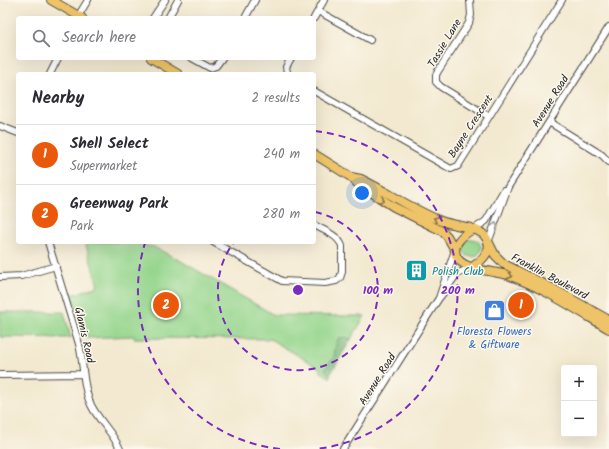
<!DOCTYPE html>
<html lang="en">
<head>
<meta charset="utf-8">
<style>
	:root { --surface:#fff; --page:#f2f2f3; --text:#2b2b33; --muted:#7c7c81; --line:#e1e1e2; --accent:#ea580c }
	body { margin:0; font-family:Kalam,sans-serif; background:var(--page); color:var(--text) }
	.controls { position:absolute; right:12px; bottom:12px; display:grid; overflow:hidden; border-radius:4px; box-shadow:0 4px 16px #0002 }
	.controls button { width:36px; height:36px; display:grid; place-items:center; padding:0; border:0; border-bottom:1px solid var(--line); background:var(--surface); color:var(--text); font:20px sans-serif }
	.you { position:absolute; left:362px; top:193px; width:14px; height:14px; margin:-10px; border:3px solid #fff; border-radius:50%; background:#1a73e8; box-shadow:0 0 0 6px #1a73e833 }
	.badge { display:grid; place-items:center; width:26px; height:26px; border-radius:50%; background:var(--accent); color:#fff; font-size:13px; font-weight:700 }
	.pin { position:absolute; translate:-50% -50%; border:2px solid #fff; box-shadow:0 1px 4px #0006 }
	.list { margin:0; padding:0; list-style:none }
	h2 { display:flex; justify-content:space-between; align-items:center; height:52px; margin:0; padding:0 16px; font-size:17px }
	h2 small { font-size:13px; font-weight:400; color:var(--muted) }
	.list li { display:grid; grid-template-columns:26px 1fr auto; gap:12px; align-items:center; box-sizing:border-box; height:60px; padding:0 16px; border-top:1px solid var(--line) }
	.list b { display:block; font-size:15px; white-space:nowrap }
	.list p { margin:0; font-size:13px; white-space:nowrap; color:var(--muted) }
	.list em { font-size:13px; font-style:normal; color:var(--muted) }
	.icon { flex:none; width:22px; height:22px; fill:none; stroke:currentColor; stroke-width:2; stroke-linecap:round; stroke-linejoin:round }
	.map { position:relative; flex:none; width:609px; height:449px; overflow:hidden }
	.search { position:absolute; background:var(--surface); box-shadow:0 4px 16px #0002; left:16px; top:16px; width:300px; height:44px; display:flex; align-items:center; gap:10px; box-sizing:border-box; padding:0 14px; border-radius:4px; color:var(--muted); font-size:15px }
	.panel { position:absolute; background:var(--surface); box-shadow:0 4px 16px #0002; left:16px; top:72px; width:300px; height:172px; border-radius:4px }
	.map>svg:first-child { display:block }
	.green { fill:#94d58c; stroke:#60805c }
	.forest { fill:#77b678; stroke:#517052 }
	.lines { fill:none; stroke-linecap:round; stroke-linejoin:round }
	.minor-casing { stroke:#494844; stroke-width:8 }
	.major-casing { stroke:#494844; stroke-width:10 }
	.minor { stroke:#fff; stroke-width:6 }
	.major { stroke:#efc469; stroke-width:8 }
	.oneway { stroke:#837047 }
	.oneway2 { stroke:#a0a0a0 }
	.ring { fill:none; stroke:#7b2cbf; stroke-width:2; stroke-dasharray:7 5 }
	.labels { text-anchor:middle; stroke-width:3; stroke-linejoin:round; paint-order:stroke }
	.street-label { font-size:11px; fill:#2b2b2b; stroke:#fbf7ec }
	.culture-label { font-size:11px; fill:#0d838f; stroke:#fbf7ec; text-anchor:start }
	.shop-label { font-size:11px; fill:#366cbe; stroke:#fbf7ec }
	.centre { fill:#7b2cbf; stroke:#fbf7ec; stroke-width:2 }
	.ring-label { font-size:12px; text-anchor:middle; font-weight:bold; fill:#7b2cbf; stroke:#fbf7ec; stroke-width:3; stroke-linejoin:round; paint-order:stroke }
</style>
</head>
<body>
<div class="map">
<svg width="609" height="449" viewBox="0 0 609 449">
	<rect width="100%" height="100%" fill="#fbf7ec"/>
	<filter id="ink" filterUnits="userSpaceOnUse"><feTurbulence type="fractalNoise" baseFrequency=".025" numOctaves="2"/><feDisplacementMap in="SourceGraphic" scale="8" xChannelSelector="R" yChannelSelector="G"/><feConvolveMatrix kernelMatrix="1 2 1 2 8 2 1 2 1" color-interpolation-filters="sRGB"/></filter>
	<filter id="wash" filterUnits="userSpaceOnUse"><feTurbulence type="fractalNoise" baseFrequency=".012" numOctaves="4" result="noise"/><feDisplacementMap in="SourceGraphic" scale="16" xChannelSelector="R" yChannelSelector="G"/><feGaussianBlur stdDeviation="0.9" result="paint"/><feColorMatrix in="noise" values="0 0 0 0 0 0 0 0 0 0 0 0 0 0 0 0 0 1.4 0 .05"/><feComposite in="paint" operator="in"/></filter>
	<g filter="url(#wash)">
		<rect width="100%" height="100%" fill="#f3e9d0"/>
		<!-- green -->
		<path class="green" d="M463 248a9 9 0 1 1 18 0a9 9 0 1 1-18 0Z
			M85,242H139L151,247L152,246L181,261L274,315L365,316L330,374V378L320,371L321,369L270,339L134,338V336L86,338L72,295L98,286Z
			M0,312H64L71,338L0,337Z"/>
		<!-- forest -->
		<path class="forest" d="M345,337L351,339L330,375L327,373L325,369L334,357L336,344L338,339Z"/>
	</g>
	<g filter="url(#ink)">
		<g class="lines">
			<defs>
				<path id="minor" d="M470,0L471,15L469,23L438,71L436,75V82L441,87L488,116
					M318,11L370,40
					M77,18L88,0
					M153,18L165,0
					M168,18L178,0
					M245,18L255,0
					M314,18L324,0
					M192,58L210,68L216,66L222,58
					M50,74L58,58
					M288,74L287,72L286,67L291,58
					M314,91L451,169L458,166L562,0
					M549,122L602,155L609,162
					M0,126L18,133
					M474,229L486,221L504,190
					M48,242L79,344C84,364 82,386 91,405C99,421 113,433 120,449
					M213,242L282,281L325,283L336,281L340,278L342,272V246C338,235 323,230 314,225
					M488,243L508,187L609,27
					M0,277L21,276L56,266
					M440,297L457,274L472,267
					M0,375L83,374
					M343,449L439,298L455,250"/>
				<path id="major" d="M51,0L82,18
					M151,58L178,74
					M314,154L351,177L358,184L394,207L442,231L447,236L455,250
					M351,177L361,179C388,192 413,210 441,221C453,226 476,226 484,235C496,248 483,260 472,267
					M474,229C463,234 449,246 458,259C466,270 494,271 507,275C541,286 577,310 609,329
					M489,243L495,255L504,264L550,287L609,320"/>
			</defs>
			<!-- minor casing -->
			<use href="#minor" class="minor-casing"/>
			<!-- major casing -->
			<use href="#major" class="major-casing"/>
			<!-- minor -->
			<use href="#minor" class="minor"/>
			<!-- major -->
			<use href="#major" class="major"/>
		</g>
		<!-- one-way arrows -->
		<defs><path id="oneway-chevron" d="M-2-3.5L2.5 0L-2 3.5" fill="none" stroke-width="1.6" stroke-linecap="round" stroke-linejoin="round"/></defs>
		<g class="oneway">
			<use href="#oneway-chevron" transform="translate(382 200) rotate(31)"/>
			<use href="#oneway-chevron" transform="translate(436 219) rotate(-155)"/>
			<use href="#oneway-chevron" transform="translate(510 276) rotate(19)"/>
		</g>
		<use class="oneway2" href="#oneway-chevron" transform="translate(495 225) rotate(-75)"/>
	</g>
	<!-- distance rings -->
	<g class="ring">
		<path d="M315 212A80 80 0 1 1 234 242"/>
		<path d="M280 449A160 160 0 0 1 145 243M315 131A160 160 0 0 1 316 449"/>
	</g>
	<!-- icons -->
	<defs>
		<symbol id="building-square" viewBox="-11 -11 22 22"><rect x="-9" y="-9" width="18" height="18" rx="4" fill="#0f9aa8" stroke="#fbf7ec"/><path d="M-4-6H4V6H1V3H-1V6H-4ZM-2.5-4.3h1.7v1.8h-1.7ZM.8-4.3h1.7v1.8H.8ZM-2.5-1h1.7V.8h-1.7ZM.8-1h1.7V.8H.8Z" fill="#fff"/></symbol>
		<symbol id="shop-square" viewBox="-11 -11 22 22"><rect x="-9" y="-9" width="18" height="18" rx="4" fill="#3f7fe0" stroke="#fbf7ec"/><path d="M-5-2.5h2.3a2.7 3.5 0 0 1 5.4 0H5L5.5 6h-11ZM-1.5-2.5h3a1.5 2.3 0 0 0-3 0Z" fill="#fff"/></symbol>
	</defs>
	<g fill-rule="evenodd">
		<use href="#building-square" x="404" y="258" width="25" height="25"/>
		<use href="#shop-square" x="482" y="298" width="25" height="25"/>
	</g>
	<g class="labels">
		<!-- street labels -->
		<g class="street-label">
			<text transform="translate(444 43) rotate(-59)" y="4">Tassie Lane</text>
			<text transform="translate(550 101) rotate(-58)" y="4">Avenue Road</text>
			<text transform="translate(470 126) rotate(-57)" y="4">Bayne Crescent</text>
			<text transform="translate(550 276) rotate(28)" y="4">Franklin Boulevard</text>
			<text transform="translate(85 335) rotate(77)" y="4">Glamis Road</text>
			<text transform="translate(377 379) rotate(-58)" y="4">Avenue Road</text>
		</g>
		<!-- culture labels -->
		<g class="culture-label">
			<text x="432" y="275">Polish Club</text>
		</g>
		<!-- shop labels -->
		<g class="shop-label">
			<text x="494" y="335">Floresta Flowers<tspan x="494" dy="13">&amp; Giftware</tspan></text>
		</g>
	</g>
	<circle cx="298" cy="290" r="6" class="centre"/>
	<g class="ring-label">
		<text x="378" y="294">100 m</text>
		<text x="458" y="294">200 m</text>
	</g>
</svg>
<div class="controls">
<button>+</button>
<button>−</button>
</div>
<div class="you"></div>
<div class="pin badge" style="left:521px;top:305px">1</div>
<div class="pin badge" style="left:166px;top:305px">2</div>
<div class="search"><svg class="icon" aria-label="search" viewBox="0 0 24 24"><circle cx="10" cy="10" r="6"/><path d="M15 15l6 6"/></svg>Search here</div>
<section class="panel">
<h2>Nearby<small>2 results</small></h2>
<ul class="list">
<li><span class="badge">1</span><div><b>Shell Select</b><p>Supermarket</p></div><em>240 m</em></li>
<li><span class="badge">2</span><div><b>Greenway Park</b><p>Park</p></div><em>280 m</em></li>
</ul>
</section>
</div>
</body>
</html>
